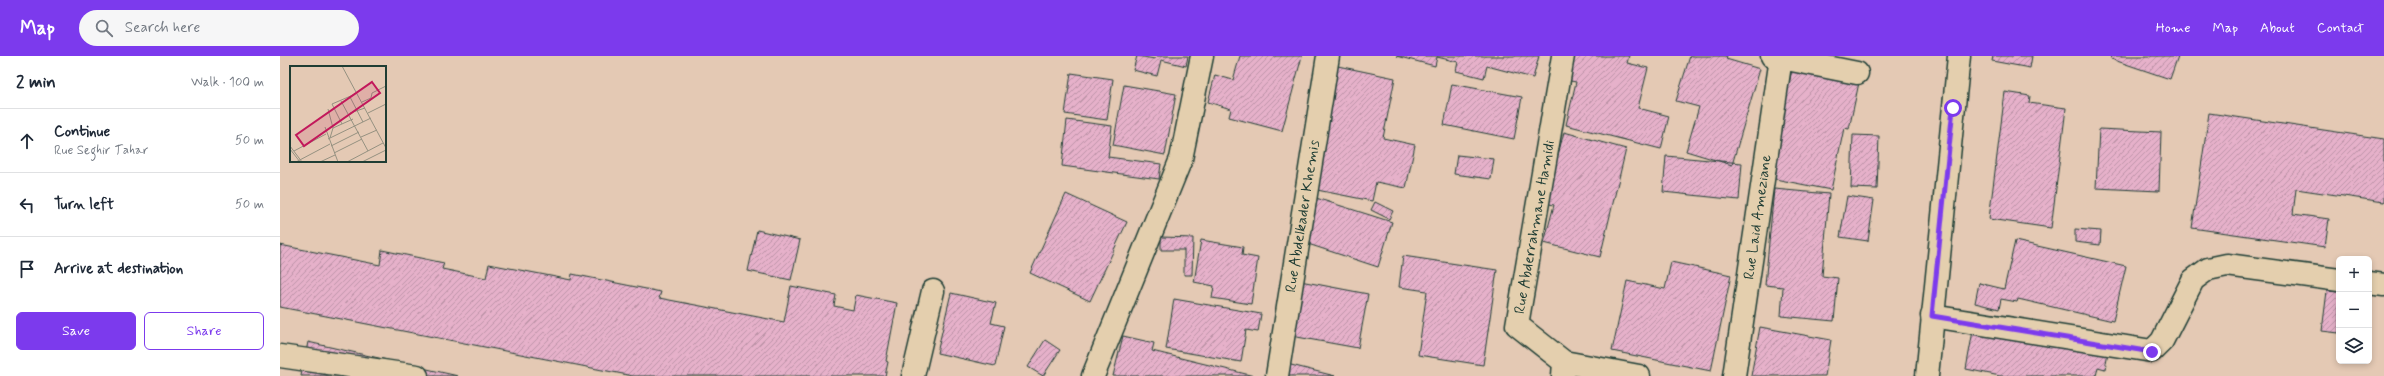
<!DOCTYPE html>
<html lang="en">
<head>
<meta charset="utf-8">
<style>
	:root { --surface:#fff; --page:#f6f6f7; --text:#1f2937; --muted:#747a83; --line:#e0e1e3; --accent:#7c3aed }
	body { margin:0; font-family:Mynerve,sans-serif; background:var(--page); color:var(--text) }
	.controls { position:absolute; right:12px; bottom:12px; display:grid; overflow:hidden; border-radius:6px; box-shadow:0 2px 6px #0003 }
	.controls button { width:36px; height:36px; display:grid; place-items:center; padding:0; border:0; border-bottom:1px solid var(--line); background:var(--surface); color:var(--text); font:20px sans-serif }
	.stop { position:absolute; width:12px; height:12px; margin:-9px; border:3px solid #7c3aed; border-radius:50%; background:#fff }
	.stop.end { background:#7c3aed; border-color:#fff; box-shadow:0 1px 4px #0008 }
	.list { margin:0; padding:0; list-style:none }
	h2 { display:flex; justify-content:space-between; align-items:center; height:52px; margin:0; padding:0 16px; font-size:17px }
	h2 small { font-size:13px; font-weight:400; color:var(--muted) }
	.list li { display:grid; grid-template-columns:26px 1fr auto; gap:12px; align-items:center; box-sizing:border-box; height:64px; padding:0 16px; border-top:1px solid var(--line) }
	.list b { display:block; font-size:15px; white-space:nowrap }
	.list p { margin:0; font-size:13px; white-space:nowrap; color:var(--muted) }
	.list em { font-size:13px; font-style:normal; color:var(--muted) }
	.actions { display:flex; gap:8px; padding:12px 16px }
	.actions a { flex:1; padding:9px 0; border:1px solid var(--accent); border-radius:6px; text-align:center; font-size:14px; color:var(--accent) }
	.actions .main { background:var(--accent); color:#fff }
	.icon { flex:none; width:22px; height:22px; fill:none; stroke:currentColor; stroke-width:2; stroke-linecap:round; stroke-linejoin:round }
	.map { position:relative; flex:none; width:2104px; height:320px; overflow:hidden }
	header { display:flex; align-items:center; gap:24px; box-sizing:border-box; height:56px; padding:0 20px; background:var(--accent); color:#fff }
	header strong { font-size:19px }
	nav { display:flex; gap:22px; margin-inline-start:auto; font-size:14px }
	.search { width:280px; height:36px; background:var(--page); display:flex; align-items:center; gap:10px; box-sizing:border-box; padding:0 14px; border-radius:22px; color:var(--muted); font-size:15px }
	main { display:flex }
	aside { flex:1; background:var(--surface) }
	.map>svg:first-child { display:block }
	.building { fill:url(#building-hatch); stroke:#1f3d34 }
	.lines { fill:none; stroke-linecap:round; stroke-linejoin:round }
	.minor-casing { stroke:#1f3d34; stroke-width:25 }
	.major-casing { stroke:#1f3d34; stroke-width:25 }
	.minor { stroke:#e4cfae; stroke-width:22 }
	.major { stroke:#e4cfae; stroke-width:22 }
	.route { stroke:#7c3aed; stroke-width:5 }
	.labels { text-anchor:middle; stroke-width:4; stroke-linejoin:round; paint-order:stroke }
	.street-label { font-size:15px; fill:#1f3d34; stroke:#e4cfae }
	.inset-road { fill:none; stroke:#959181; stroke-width:1 }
	.view { fill:#c2185b; fill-opacity:0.15; stroke:#c2185b; stroke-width:2 }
	.inset-edge { fill:none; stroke:#1f3d34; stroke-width:2 }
</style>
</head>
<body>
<header>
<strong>Map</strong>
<div class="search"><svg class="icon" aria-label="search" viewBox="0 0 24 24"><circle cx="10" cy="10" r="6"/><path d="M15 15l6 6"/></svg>Search here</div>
<nav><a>Home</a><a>Map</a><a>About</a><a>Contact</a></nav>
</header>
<main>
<aside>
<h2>2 min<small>Walk · 100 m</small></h2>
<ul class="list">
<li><svg class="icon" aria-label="ahead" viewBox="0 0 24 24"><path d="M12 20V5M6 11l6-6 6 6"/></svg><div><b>Continue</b><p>Rue Seghir Tahar</p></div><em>50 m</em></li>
<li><svg class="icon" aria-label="left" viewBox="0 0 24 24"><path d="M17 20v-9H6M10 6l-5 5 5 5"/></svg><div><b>Turn left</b></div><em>50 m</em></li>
<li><svg class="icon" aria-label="arrive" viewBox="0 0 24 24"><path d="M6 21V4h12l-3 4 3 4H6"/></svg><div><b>Arrive at destination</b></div></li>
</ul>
<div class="actions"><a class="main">Save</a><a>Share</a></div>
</aside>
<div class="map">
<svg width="2104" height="320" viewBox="0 0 2104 320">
	<defs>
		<pattern id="building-hatch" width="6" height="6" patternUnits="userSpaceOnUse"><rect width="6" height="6" fill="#e6b1ca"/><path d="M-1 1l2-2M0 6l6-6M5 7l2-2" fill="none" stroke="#ba91a5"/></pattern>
	</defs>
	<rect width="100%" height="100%" fill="#e4c9b4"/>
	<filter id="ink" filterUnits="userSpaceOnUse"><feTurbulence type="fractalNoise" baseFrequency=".025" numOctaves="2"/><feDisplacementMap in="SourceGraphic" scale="8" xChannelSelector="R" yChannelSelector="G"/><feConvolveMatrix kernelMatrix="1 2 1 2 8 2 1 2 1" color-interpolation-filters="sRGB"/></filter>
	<g filter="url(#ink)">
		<!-- building -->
		<path class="building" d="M857,0L875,3L876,0H908L906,10L881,4L877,20L853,14Z
			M960,0H1022L1002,75L949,61L951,53L928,46L935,19L953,24Z
			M1116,0H1259L1253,22L1207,10L1204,22L1176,15L1178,6L1157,1L1155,10Z
			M1291,0H1349L1347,7L1368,12L1358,52L1389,60L1381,93L1286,69L1296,26L1285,24Z
			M1410,0H1447L1446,3L1480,13L1452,109L1406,95L1419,51L1396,45Z
			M1713,0H1752L1750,12L1712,5Z
			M1832,0H1898L1890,23L1831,3Z
			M1513,8L1580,22L1569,73L1564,72L1551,134L1490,122Z
			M1053,9L1115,22L1103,82L1135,89L1126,132L1096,126L1092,145L1027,132Z
			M791,17L833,23L827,64L785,58Z
			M1172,28L1242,41L1234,83L1164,69Z
			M844,29L896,38L885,99L833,89Z
			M1725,36L1750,40L1749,47L1786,52L1771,172L1709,163Z
			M1929,57L2104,83V146L2016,133L2013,158L2049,163L2045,191L1912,172Z
			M787,64L832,70L828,101L881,108L879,123L782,110Z
			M1819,73L1881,76L1879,135L1816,132Z
			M1284,76L1346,93L1320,201L1264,187L1274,149L1265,147Z
			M1573,79L1599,80L1597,133L1571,132Z
			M1177,99L1214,103L1211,123L1174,118Z
			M1386,100L1462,107L1459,144L1383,136Z
			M1494,133L1549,138L1542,220L1558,222L1554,265L1501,260L1503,231L1485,229Z
			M786,138L847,166L810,245L750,217Z
			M1567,140L1594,144L1588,185L1560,181Z
			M1036,142L1112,166L1098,211L1022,186Z
			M1095,146L1113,155L1109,163L1091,154Z
			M1795,173L1821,175L1820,189L1795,186Z
			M477,174L520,184L511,224L468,215Z
			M881,181L913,182L912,219H904V194H881Z
			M921,184L963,191L962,199L978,202L971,248L932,242L934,230L914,226Z
			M1735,185L1846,210L1833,265L1738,243L1737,246L1721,243L1719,253L1695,247L1699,227L1724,233Z
			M0,189L100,209L102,194L164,207L162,213L206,222L209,208L291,224L292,218L381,236L379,242L504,266L511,230L556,239L554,250L573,254L576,239L617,247L606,305L608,306L605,320H353L0,251Z
			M1123,200L1217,214L1203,309L1138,299L1147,235L1119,231Z
			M1391,206L1451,219L1431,315L1332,295L1347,225L1385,233Z
			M1015,224L1088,238L1078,292L1006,279Z
			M2047,235L2059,236V277L2042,275Z
			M671,237L716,247L711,267L724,270L715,310L657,297Z
			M894,243L981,258L978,276L966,274L961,306L886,293Z
			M1695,264L1829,290L1825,313L1818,311L1816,320H1720L1686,313Z
			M1480,271L1551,284L1545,320H1471Z
			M843,280L874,287L872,295L974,320H833Z
			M765,284L780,294L763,320L748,311Z
			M28,286L178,320H21Z
			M1007,308L1055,320H1005Z"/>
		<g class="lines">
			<defs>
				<path id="minor" d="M1492,0L1577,17
					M2089,227L2104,229
					M1652,260L1872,295L1882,285L1913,224L1928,213L1947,209L2059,224
					M0,300L137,320
					M1284,306L1359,320
					M633,320L653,235
					M813,320L901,103L922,0
					M997,320L1048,0
					M1283,320L1284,306L1237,269L1283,0
					M1454,320L1501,2"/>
				<path id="major" d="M1647,320L1679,0"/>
			</defs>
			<!-- minor casing -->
			<use href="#minor" class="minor-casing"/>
			<!-- major casing -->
			<use href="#major" class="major-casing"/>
			<!-- minor -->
			<use href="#minor" class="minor"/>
			<!-- major -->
			<use href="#major" class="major"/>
		</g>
	</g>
	<g class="lines" filter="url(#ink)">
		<!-- route -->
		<path class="route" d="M1673,52L1652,260L1872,296"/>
	</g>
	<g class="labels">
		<!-- street labels -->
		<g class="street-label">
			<text transform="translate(1022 160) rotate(-81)" y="5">Rue Abdelkader Khemis</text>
			<text transform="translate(1477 161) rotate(-82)" y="5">Rue Laid Ameziane</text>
			<text transform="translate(1254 171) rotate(-80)" y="5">Rue Abderrahmane Hamidi</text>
		</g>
	</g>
	<!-- overview -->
	<g transform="translate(10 10)">
		<rect width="96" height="96" fill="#e4c9b4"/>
		<path class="inset-road" d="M52,0L96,82M60,31L73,56M51,35L78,85M72,36L81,32L82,27L96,20M38,43L43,62M60,47L75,42M78,47L96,38M52,58L42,38L63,29M35,61L48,96M71,71L87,64M40,72L43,62L63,53M38,73L81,52M0,80L12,96M41,80L69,66M0,83L10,96M4,85L36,68M44,87L72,73M6,96L40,78M30,96L45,89M57,96L93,77M72,96L96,84"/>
		<path class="view" d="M82,16L90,27L14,80L6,69Z"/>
		<rect width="96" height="96" class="inset-edge"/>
	</g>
</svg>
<div class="controls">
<button>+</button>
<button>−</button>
<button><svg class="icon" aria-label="layers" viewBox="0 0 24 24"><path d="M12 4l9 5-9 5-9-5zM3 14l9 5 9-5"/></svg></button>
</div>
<div class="stop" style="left:1673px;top:52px"></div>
<div class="stop end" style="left:1872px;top:296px"></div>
</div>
</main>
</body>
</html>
